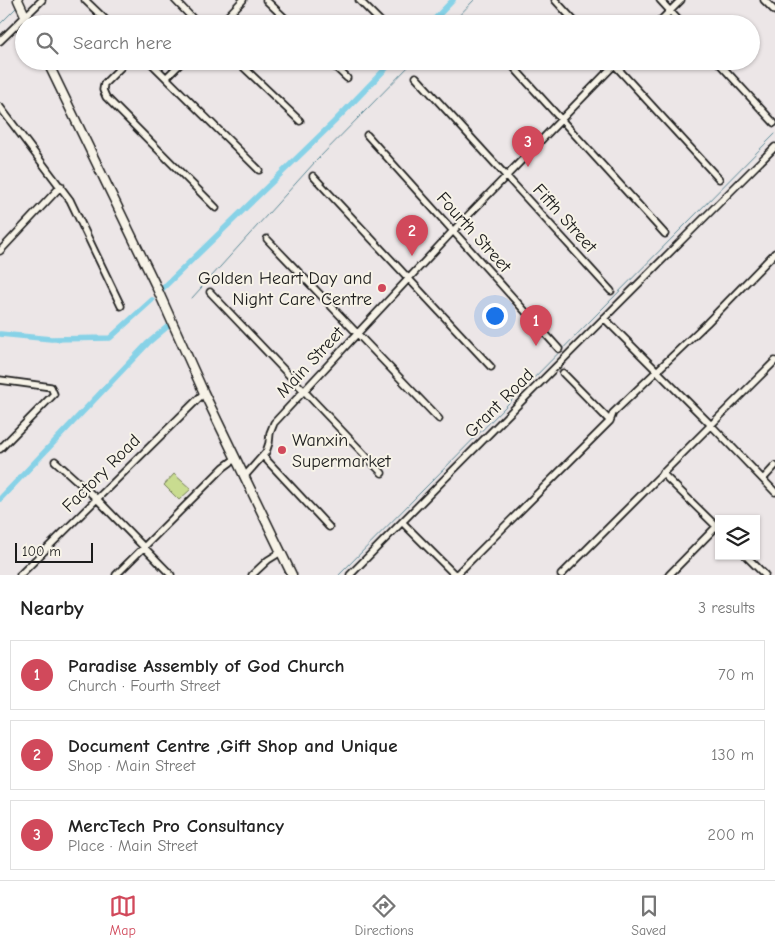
<!DOCTYPE html>
<html lang="en">
<head>
<meta charset="utf-8">
<style>
	:root { --surface:#fff; --page:#f6f6f6; --text:#222; --muted:#767676; --line:#e0e0e0; --accent:#d1495b }
	body { margin:0; font-family:"Comic Neue",sans-serif; background:var(--page); color:var(--text) }
	.controls { position:absolute; right:15px; bottom:15px; display:grid; overflow:hidden; border-radius:0px; box-shadow:0 1px 4px #0004 }
	.controls button { width:45px; height:45px; display:grid; place-items:center; padding:0; border:0; border-bottom:1px solid var(--line); background:var(--surface); color:var(--text); font:25px sans-serif }
	.scale { position:absolute; left:15px; bottom:12px; width:78px; box-sizing:border-box; padding-left:5px; border:2px solid #1c1c1c; border-top:0; font-size:14px; line-height:18px; white-space:nowrap; color:#1c1c1c; -webkit-text-stroke:4px #f7f3e8; paint-order:stroke }
	.you { position:absolute; left:494px; top:315px; width:18px; height:18px; margin:-12px; border:4px solid #fff; border-radius:50%; background:#1a73e8; box-shadow:0 0 0 8px #1a73e833 }
	.badge { display:grid; place-items:center; width:32px; height:32px; border-radius:50%; background:var(--accent); color:#fff; font-size:16px; font-weight:700 }
	.pin { position:absolute; translate:-50% -41px; filter:drop-shadow(0 1px 2px #0008) }
	.pin::after { content:''; position:absolute; top:26px; width:18px; height:15px; background:inherit; clip-path:polygon(0 0,100% 0,50% 100%) }
	.list { margin:0; padding:0; list-style:none }
	h2 { display:flex; justify-content:space-between; align-items:center; height:65px; margin:0; padding:0 20px; font-size:21px }
	h2 small { font-size:16px; font-weight:400; color:var(--muted) }
	.list li { display:grid; grid-template-columns:32px 1fr auto; gap:15px; align-items:center; box-sizing:border-box; height:70px; margin:0 10px 10px; padding:0 10px; border:1px solid var(--line); border-radius:0px }
	.list b { display:block; font-size:19px; white-space:nowrap }
	.list p { margin:0; font-size:16px; white-space:nowrap; color:var(--muted) }
	.list em { font-size:16px; font-style:normal; color:var(--muted) }
	.icon { flex:none; width:28px; height:28px; fill:none; stroke:currentColor; stroke-width:2; stroke-linecap:round; stroke-linejoin:round }
	.map { position:relative; flex:none; width:775px; height:575px; overflow:hidden }
	.search { position:absolute; background:var(--surface); box-shadow:0 1px 4px #0004; left:15px; right:15px; top:15px; height:55px; display:flex; align-items:center; gap:12px; box-sizing:border-box; padding:0 18px; border-radius:28px; color:var(--muted); font-size:19px }
	.sheet { height:305px; background:var(--surface) }
	nav { display:flex; justify-content:space-around; align-items:center; box-sizing:border-box; height:70px; border-top:1px solid var(--line); background:var(--surface); font-size:14px; color:var(--muted) }
	nav a { display:grid; justify-items:center; gap:2px }
	nav .on { color:var(--accent) }
	.map>svg:first-child { display:block }
	.green { fill:#c9dc90; stroke:#727c56 }
	.lines { fill:none; stroke-linecap:round; stroke-linejoin:round }
	.stream { stroke:#5c8996; stroke-width:1 }
	.canal { stroke:#87d2e7; stroke-width:5.5 }
	.minor-casing { stroke:#1c1c1c; stroke-width:9 }
	.secondary-casing { stroke:#1c1c1c; stroke-width:11 }
	.minor { stroke:#f7f3e8; stroke-width:5.5 }
	.secondary { stroke:#f7f3e8; stroke-width:8 }
	.poi-dot { fill:#d1495b; stroke:#f7f3e8; stroke-width:2 }
	.labels { text-anchor:middle; stroke-width:4; stroke-linejoin:round; paint-order:stroke }
	.street-label { font-size:18px; fill:#1c1c1c; stroke:#f7f3e8 }
	.poi-label { font-size:18px; fill:#1c1c1c; stroke:#f7f3e8; text-anchor:end }
</style>
</head>
<body>
<div class="map">
<svg width="775" height="575" viewBox="0 0 775 575">
	<rect width="100%" height="100%" fill="#ece6e7"/>
	<filter id="ink" filterUnits="userSpaceOnUse"><feTurbulence type="fractalNoise" baseFrequency=".02" numOctaves="2"/><feDisplacementMap in="SourceGraphic" scale="10" xChannelSelector="R" yChannelSelector="G"/><feConvolveMatrix kernelMatrix="1 2 1 2 8 2 1 2 1" color-interpolation-filters="sRGB"/></filter>
	<g filter="url(#ink)">
		<!-- green -->
		<path class="green" d="M174,474L191,489L179,500L164,485Z"/>
		<g class="lines">
			<!-- stream -->
			<path class="stream" d="M0,24L18,6
				M451,24L474,0
				M192,298L315,162L414,61
				M339,575L775,134"/>
			<!-- canal -->
			<path class="canal" d="M430,24L453,0
				M162,289L334,122L393,61
				M0,334L51,339L110,338L152,300
				M0,499L148,343L167,327"/>
			<defs>
				<path id="minor" d="M85,0L110,24
					M175,0L198,24
					M266,0L291,24
					M359,0L383,24
					M555,0L577,24
					M660,0L682,24
					M764,0L775,11
					M472,22L474,24
					M220,24L243,0
					M657,24L681,0
					M0,41L42,0
					M127,61L104,84L103,90L106,97L216,208
					M149,61L259,170
					M237,61L300,121
					M329,61L347,78
					M508,61L665,234
					M611,61L719,179
					M717,61L774,123
					M416,77L611,291
					M166,78L183,61
					M0,107L70,200L121,306
					M367,135L559,349
					M313,176L491,367
					M267,239L439,419
					M0,251L61,186
					M210,292L382,473
					M604,318L711,425L775,492
					M563,373L610,421
					M0,380L51,387L54,394L0,449
					M263,456L329,527
					M55,461L97,499L171,575
					M662,473L719,529
					M244,477L266,452L269,443L270,433L274,423L453,231L618,61
					M763,479L775,466
					M402,522L455,575
					M746,556L765,575
					M20,575L204,393
					M116,575L224,467L235,459
					M252,575L268,560L281,552
					M350,575C491,431 633,289 775,147
					M456,575L610,421L613,413L707,323L775,253
					M561,575L775,361
					M669,575L716,527"/>
				<path id="secondary" d="M18,0L29,24
					M47,61L155,284L204,393L292,575"/>
			</defs>
			<!-- minor casing -->
			<use href="#minor" class="minor-casing"/>
			<!-- secondary casing -->
			<use href="#secondary" class="secondary-casing"/>
			<!-- minor -->
			<use href="#minor" class="minor"/>
			<!-- secondary -->
			<use href="#secondary" class="secondary"/>
		</g>
	</g>
	<!-- markers -->
	<g class="poi-dot">
		<circle cx="382" cy="288" r="5"/>
		<circle cx="282" cy="450" r="5"/>
	</g>
	<g class="labels">
		<!-- street labels -->
		<g class="street-label">
			<text transform="translate(565 218) rotate(48)" y="6">Fifth Street</text>
			<text transform="translate(474 232) rotate(48)" y="6">Fourth Street</text>
			<text transform="translate(310 362) rotate(-47)" y="6">Main Street</text>
			<text transform="translate(499 403) rotate(-45)" y="6">Grant Road</text>
			<text transform="translate(101 473) rotate(-45)" y="6">Factory Road</text>
		</g>
		<!-- poi labels -->
		<g class="poi-label">
			<text x="372" y="284">Golden Heart Day and<tspan x="372" dy="21">Night Care Centre</tspan></text>
			<text x="292" y="446" text-anchor="start">Wanxin<tspan x="292" dy="21">Supermarket</tspan></text>
		</g>
	</g>
</svg>
<div class="controls">
<button><svg class="icon" aria-label="layers" viewBox="0 0 24 24"><path d="M12 4l9 5-9 5-9-5zM3 14l9 5 9-5"/></svg></button>
</div>
<div class="scale">100 m</div>
<div class="you"></div>
<div class="pin badge" style="left:536px;top:346px">1</div>
<div class="pin badge" style="left:412px;top:256px">2</div>
<div class="pin badge" style="left:528px;top:167px">3</div>
<div class="search"><svg class="icon" aria-label="search" viewBox="0 0 24 24"><circle cx="10" cy="10" r="6"/><path d="M15 15l6 6"/></svg>Search here</div>
</div>
<section class="sheet">
<h2>Nearby<small>3 results</small></h2>
<ul class="list">
<li><span class="badge">1</span><div><b>Paradise Assembly of God Church</b><p>Church · Fourth Street</p></div><em>70 m</em></li>
<li><span class="badge">2</span><div><b>Document Centre ,Gift Shop and Unique</b><p>Shop · Main Street</p></div><em>130 m</em></li>
<li><span class="badge">3</span><div><b>MercTech Pro Consultancy</b><p>Place · Main Street</p></div><em>200 m</em></li>
</ul>
</section>
<nav>
<a class="on"><svg class="icon" aria-label="map" viewBox="0 0 24 24"><path d="M3 6l6-2 6 2 6-2v14l-6 2-6-2-6 2zM9 4v14M15 6v14"/></svg>Map</a>
<a><svg class="icon" aria-label="directions" viewBox="0 0 24 24"><path d="M12 3l9 9-9 9-9-9zM9 14v-3h6M13 9l2 2-2 2"/></svg>Directions</a>
<a><svg class="icon" aria-label="saved" viewBox="0 0 24 24"><path d="M7 4h10v16l-5-4-5 4z"/></svg>Saved</a>
</nav>
</body>
</html>
